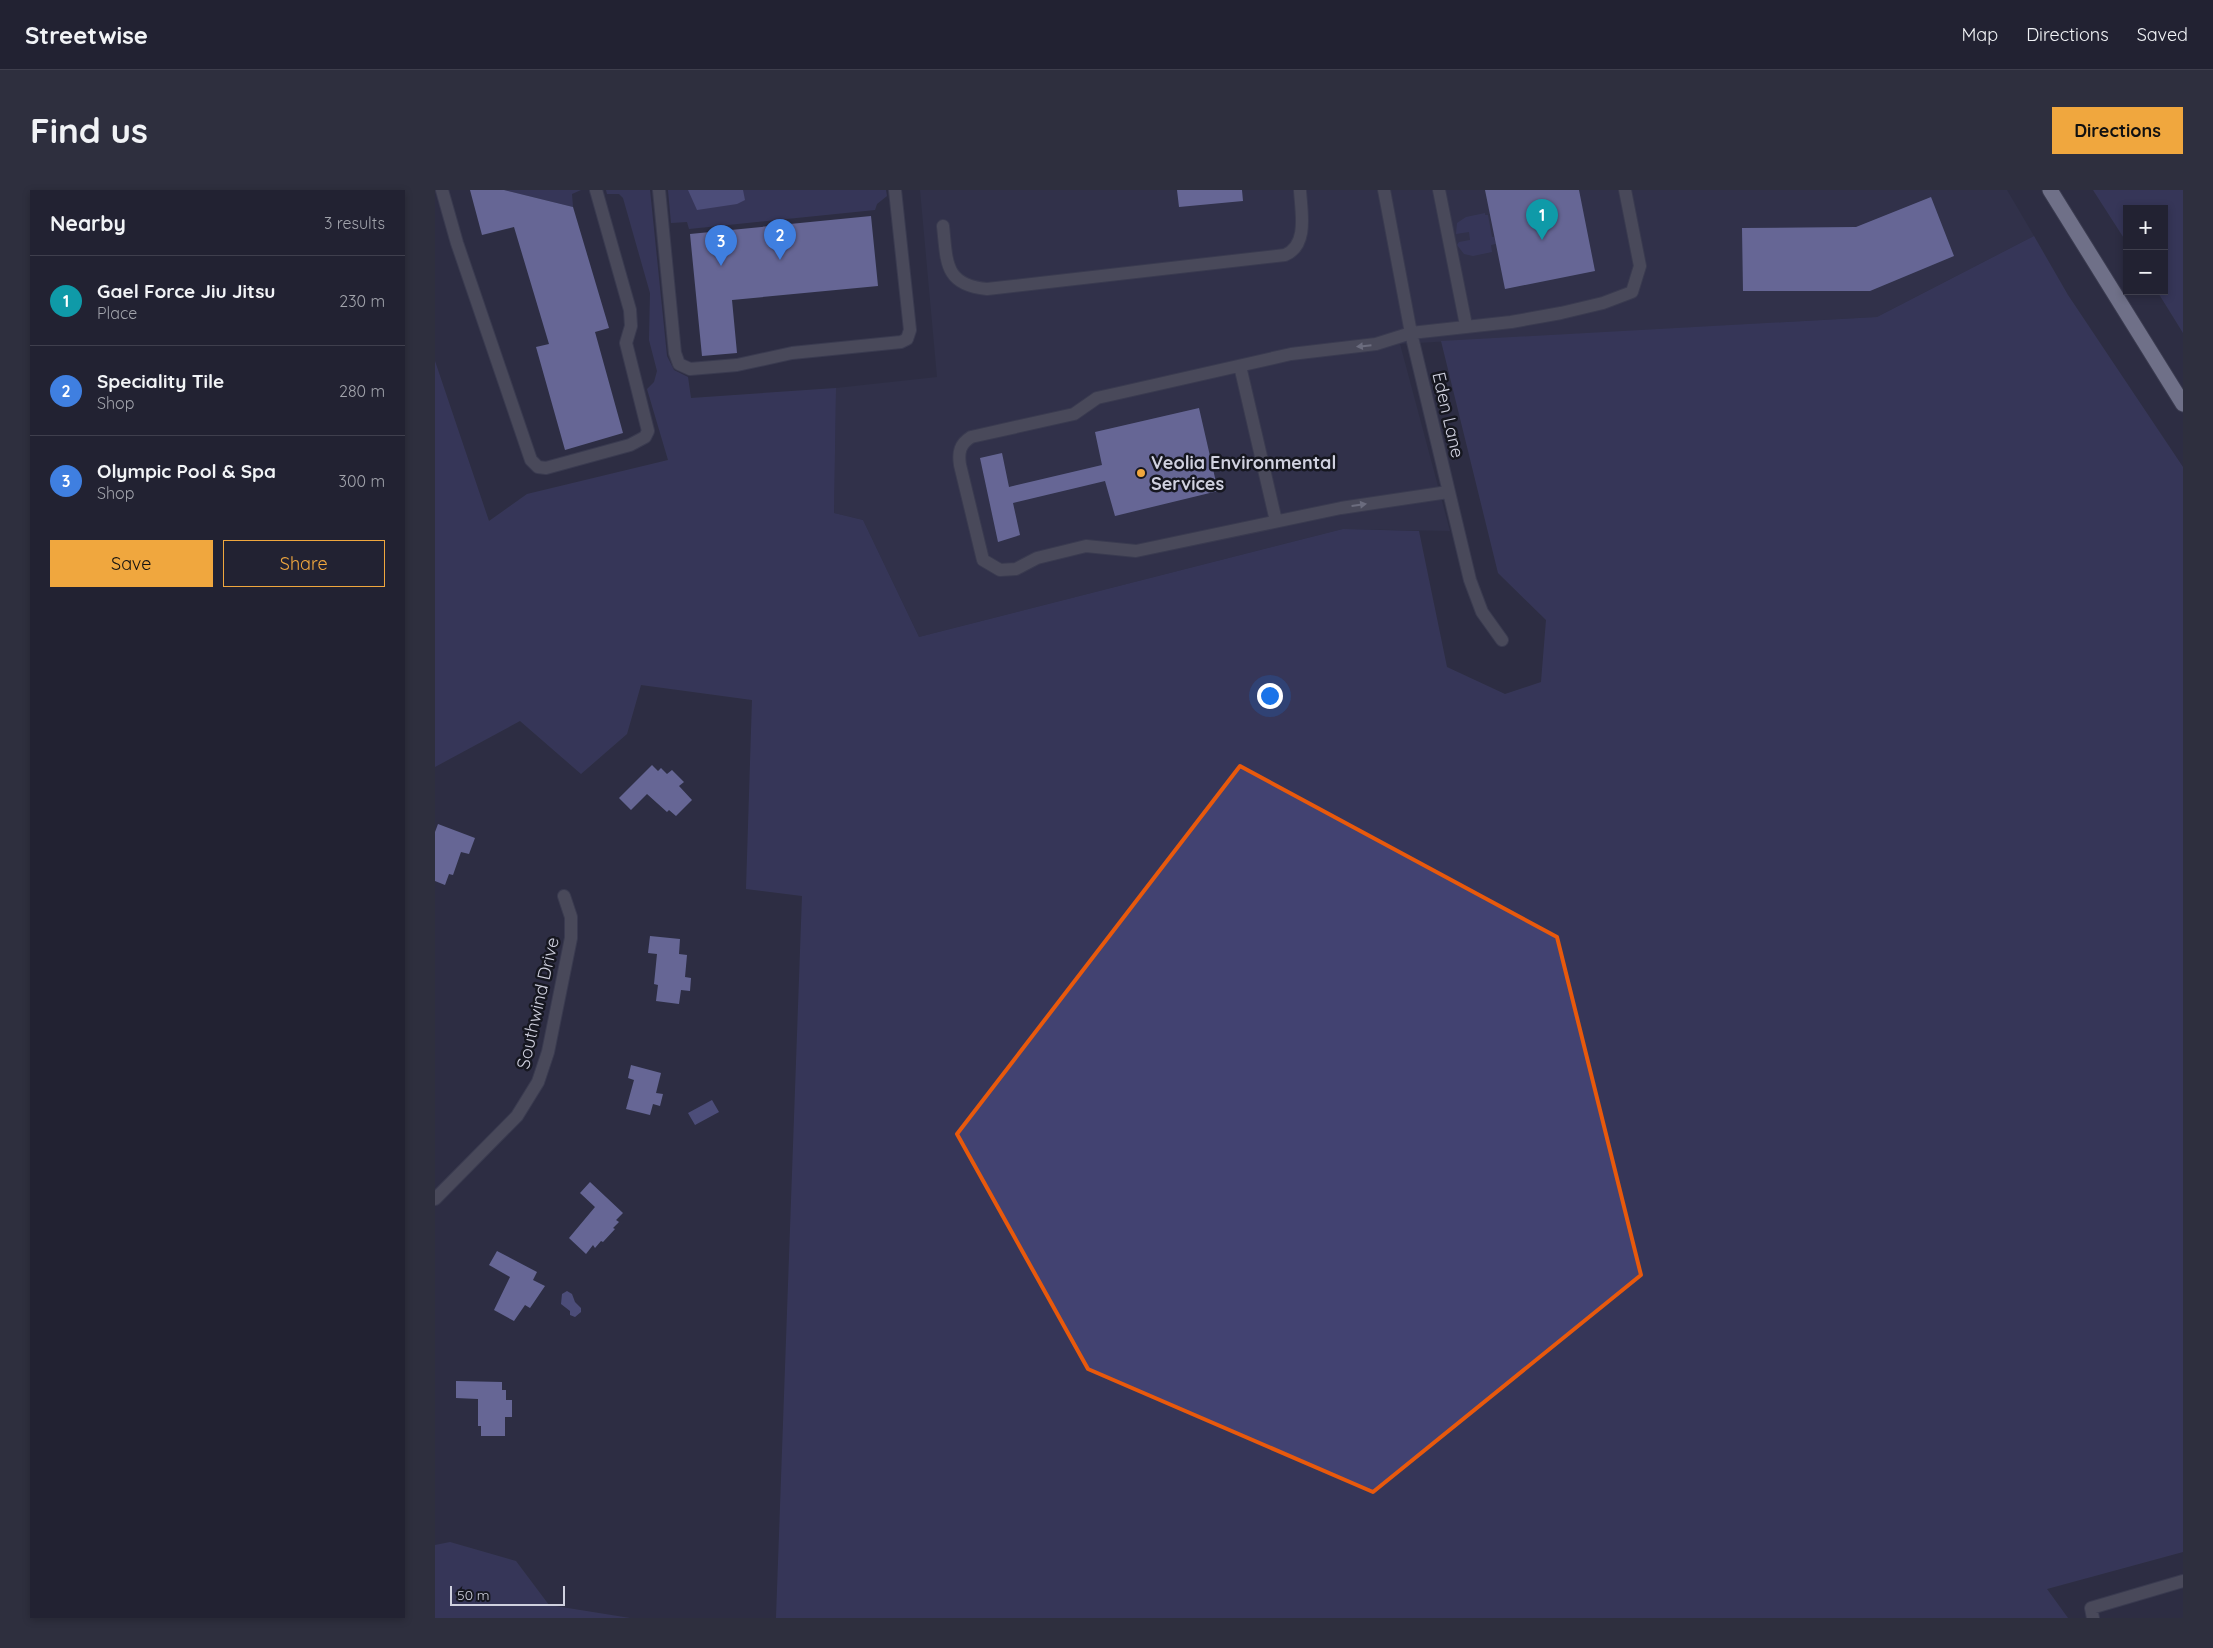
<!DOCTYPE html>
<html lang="en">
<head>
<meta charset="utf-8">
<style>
	:root { --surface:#222232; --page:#2e2f3e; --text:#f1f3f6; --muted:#a2a4ac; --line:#3f3f4d; --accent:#f0a73e }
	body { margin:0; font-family:Quicksand,sans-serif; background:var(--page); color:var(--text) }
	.controls { position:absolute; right:15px; top:15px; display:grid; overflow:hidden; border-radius:0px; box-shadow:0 2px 8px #0003 }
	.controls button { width:45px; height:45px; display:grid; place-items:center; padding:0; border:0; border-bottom:1px solid var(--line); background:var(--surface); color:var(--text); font:25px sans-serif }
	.scale { position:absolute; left:15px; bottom:12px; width:115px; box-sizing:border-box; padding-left:5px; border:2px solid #d0d1df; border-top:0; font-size:14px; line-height:18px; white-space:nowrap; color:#d0d1df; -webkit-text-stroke:4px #161720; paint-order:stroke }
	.you { position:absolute; left:834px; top:505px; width:18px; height:18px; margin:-12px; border:4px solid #fff; border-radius:50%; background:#1a73e8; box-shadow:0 0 0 8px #1a73e833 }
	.badge { display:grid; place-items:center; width:32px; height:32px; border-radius:50%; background:var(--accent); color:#fff; font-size:16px; font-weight:700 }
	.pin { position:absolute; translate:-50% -41px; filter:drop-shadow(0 1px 2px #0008) }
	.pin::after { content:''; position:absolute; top:26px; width:18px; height:15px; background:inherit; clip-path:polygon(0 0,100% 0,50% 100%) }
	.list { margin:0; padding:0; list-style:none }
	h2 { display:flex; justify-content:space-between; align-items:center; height:65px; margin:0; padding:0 20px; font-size:21px }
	h2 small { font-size:16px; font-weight:400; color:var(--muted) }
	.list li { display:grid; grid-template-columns:32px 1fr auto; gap:15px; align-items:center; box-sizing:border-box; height:90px; padding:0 20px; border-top:1px solid var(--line) }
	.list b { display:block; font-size:19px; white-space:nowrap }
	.list p { margin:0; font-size:16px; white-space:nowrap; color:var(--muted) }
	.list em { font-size:16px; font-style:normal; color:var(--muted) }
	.actions { display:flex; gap:10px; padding:15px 20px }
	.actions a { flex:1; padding:11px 0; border:1px solid var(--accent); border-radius:0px; text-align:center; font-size:18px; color:var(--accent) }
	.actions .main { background:var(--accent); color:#111 }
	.map { position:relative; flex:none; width:1748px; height:1428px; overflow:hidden; border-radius:0px }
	header { display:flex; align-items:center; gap:30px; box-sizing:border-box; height:70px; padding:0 25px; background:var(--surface); border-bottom:1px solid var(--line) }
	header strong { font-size:24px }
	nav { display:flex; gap:28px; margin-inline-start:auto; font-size:18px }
	.intro { display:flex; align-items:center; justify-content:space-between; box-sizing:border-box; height:120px; padding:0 30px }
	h1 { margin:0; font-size:35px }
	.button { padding:12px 22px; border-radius:0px; background:var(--accent); color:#111; font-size:18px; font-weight:700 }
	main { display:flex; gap:30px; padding:0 30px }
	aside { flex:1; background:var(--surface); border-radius:0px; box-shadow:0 2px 8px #0003 }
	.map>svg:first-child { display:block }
	.built { fill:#353652 }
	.green { fill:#424271 }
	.water { fill:#7273bb }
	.building { fill:#aaacf9 }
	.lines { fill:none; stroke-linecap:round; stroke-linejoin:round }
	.minor-casing { stroke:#4a4b5f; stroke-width:14 }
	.highway-casing { stroke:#4a4b5f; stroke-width:17 }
	.minor { stroke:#6b6c77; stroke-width:12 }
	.highway { stroke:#bec0db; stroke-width:15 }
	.oneway { fill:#b7b8c5 }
	.marked { fill:none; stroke:#e8590c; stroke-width:4; stroke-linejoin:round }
	.poi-dot { fill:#f0a73e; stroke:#161720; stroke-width:2 }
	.labels { text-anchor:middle; stroke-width:5; stroke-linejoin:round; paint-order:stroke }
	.street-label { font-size:18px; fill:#d0d1df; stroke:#161720 }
	.poi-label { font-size:18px; font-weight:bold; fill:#d0d1df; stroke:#161720; text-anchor:start }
</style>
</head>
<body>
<header>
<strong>Streetwise</strong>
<nav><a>Map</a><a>Directions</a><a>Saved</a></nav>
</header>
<div class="intro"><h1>Find us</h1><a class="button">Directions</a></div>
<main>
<aside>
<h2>Nearby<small>3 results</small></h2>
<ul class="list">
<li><span class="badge" style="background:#0f9aa8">1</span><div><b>Gael Force Jiu Jitsu</b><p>Place</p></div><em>230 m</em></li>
<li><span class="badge" style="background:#3f7fe0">2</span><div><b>Speciality Tile</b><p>Shop</p></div><em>280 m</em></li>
<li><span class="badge" style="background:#3f7fe0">3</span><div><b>Olympic Pool &amp; Spa</b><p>Shop</p></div><em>300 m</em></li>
</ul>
<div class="actions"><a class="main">Save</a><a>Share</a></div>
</aside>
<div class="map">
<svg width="1748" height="1428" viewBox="0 0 1748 1428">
	<rect width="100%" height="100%" fill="#2d2e43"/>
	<!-- built -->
	<path class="built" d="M485,0H1572L1599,46L1442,127L965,154L1015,341L908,339L484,447L428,330L399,323L401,198L502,187Z"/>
	<!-- green -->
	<path class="green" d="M69,0H146L137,4L138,17Z
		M171,0H215L232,166L239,180L253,187L256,208L401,198L399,323L428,330L484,447L908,339L984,341L1012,477L1070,504L1106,492L1111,430L1063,383L1006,151L1442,127L1599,46L1633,105L1748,277V1362L1612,1399L1633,1428H341L367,706L311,699L317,510L206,495L192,544L146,584L85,531L0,577V171L54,331L92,304L233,270L212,199L219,192L222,181L214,150L215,103L188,8L184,4H172Z
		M233,0H451L452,6L442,14L440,20L254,39L252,32L236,33Z
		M1658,0H1748V143L1722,101H1729V19H1692V53Z
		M1050,23V25H1053L1057,47H1059L1061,54L1056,55L1057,62L1038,66L1029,64L1022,55L1024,52L1035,50L1034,42L1021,44L1022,33L1031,27Z
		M15,1352L81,1371L114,1415L195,1428H0V1355Z"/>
	<!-- water -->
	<path class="water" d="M253,0H308L310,10L302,14L262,20Z
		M277,910L284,922L260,935L253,923Z
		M132,1101L137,1104L140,1112L146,1118V1122L140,1127L135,1125V1121L126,1114L127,1104Z"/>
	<!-- building -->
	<path class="building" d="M35,0H69L138,17L174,138L160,142L188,243L130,260L101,157L114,154L79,37L47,45Z
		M742,0H807L808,11L744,17Z
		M1050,0H1144L1160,81L1070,99Z
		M1496,7L1519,66L1435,101H1308L1307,38L1421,37Z
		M436,26L443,96L297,110L302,163L267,166L255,44Z
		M764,218L783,301L680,326L670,291L578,313L585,345L563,352L545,268L567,263L574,297L667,275L660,242Z
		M217,575L223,581L226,578L232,584L237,580L249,592L244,596L257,610L241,626L234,620L232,622L212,604L196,620L184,608Z
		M3,634L40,648L34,664L26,662L18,685L14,684L10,695L0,691V642Z
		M215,746L245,749L244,764L252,765L250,787L256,788L255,801L246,800L244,814L221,811L223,795L219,794L222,764L213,763Z
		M196,875L226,883L221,903L228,904L225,916L218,914L215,925L191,919L199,890L193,888Z
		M155,992L188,1023L181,1030L184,1032L178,1038L180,1039L168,1052L166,1051L160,1058L158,1055L151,1064L134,1048L160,1017L145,1003Z
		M62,1061L102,1082L98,1090L110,1096L95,1118L90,1115L79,1131L59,1120L75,1087L54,1075Z
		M21,1191L67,1192V1200H71V1210H77V1227H70V1246H46V1236H43V1209L21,1208Z"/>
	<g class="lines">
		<defs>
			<path id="minor" d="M7,0L22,53L96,270L103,277L111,278L195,255L210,247L213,241L191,153L196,136L195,120L161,0
				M224,0L240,163L244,174L255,179L302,175L357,163L466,152L472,149L475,140L460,0
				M949,0L976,143L1035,390L1047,422L1067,450
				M1004,0L1031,135
				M508,36C512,72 509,95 552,99L850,65C874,55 866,21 865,0
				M805,176L841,331
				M1013,302L906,318L701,361L651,356L602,368L581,379L565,380L548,370L525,275C523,262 525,254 536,247L639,224L662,208L856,164L941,154L976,143L1076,132L1126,123L1168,113L1197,102L1205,76L1190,0
				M0,1009L82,926L103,892L113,862L136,748V727L129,706
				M1658,1428L1656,1418L1748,1391"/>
			<path id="highway" d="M1615,0L1748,214"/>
		</defs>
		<!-- minor casing -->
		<use href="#minor" class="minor-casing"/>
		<!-- highway casing -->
		<use href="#highway" class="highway-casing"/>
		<!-- minor -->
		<use href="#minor" class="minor"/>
		<!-- highway -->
		<use href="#highway" class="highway"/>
	</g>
	<!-- one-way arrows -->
	<defs><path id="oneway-solid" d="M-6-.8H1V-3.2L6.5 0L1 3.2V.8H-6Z" transform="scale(1.25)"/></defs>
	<g class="oneway">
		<use href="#oneway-solid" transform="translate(929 156) rotate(174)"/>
		<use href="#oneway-solid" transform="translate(924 315) rotate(-8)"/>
	</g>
	<!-- marked area -->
	<path d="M0 0H1748V1428H0ZM805,576L1122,747L1206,1085L938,1302L653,1179L522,944Z" fill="#2d2e43" fill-opacity=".55" fill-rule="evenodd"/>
	<path class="marked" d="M805,576L1122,747L1206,1085L938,1302L653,1179L522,944Z"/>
	<!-- markers -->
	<circle class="poi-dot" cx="706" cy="283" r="5"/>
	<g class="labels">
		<!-- street labels -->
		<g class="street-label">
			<text transform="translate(1013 225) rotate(77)" y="6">Eden Lane</text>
			<text transform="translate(103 813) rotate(-77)" y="6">Southwind Drive</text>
		</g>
		<!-- poi labels -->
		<g class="poi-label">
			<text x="716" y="279">Veolia Environmental<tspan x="716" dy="21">Services</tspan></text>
		</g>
	</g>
</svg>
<div class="controls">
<button>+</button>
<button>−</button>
</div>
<div class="scale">50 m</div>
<div class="you"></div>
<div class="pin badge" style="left:1107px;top:50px;background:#0f9aa8">1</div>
<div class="pin badge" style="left:345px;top:70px;background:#3f7fe0">2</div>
<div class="pin badge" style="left:286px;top:76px;background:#3f7fe0">3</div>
</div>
</main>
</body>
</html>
